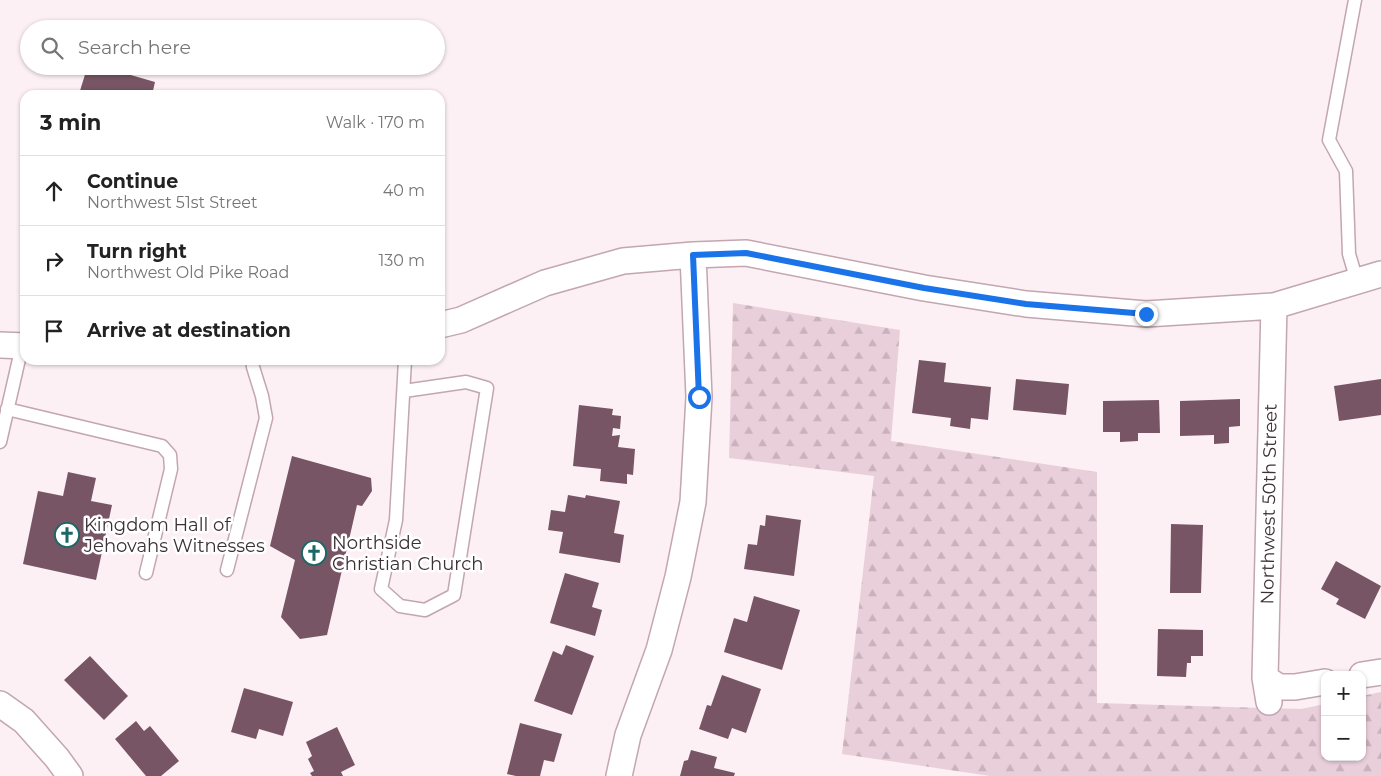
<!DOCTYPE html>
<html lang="en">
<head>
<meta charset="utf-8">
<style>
	:root { --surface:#fff; --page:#f6f6f6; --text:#222; --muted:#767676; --line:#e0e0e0 }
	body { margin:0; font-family:Montserrat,sans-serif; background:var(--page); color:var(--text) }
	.controls { position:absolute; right:15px; bottom:15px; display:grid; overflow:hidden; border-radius:10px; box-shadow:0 1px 4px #0004 }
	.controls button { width:45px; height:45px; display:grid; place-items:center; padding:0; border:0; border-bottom:1px solid var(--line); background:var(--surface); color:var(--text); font:25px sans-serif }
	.stop { position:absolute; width:15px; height:15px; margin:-11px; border:4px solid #1a73e8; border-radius:50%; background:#fff }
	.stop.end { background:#1a73e8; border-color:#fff; box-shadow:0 1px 5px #0008 }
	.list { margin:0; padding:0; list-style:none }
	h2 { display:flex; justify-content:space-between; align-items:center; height:65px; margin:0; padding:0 20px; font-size:21px }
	h2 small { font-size:16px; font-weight:400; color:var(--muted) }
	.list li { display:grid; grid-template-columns:32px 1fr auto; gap:15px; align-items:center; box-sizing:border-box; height:70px; padding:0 20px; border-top:1px solid var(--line) }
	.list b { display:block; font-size:19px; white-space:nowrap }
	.list p { margin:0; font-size:16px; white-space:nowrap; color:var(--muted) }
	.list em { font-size:16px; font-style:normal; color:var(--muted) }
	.icon { flex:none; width:28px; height:28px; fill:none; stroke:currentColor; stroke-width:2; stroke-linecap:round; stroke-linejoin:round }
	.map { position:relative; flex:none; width:1381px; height:776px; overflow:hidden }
	.search { position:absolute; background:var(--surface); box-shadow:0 1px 4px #0004; left:20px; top:20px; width:425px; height:55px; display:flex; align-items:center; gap:12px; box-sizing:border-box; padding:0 18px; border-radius:28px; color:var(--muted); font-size:19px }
	.panel { position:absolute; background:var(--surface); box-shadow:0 1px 4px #0004; left:20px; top:90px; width:425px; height:275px; border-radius:15px }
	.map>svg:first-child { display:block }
	.forest { fill:url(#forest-firs) }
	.building { fill:#775564 }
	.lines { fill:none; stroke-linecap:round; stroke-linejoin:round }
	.lane-casing { stroke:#c2a6b1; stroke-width:15 }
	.street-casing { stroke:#c2a6b1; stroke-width:28 }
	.lane { stroke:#fff; stroke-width:12 }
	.street { stroke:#fff; stroke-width:25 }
	.route { stroke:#1a73e8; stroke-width:6 }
	.labels { text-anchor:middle; stroke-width:5; stroke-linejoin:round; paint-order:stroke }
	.street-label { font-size:18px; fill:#3b3035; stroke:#fff }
	.poi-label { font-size:18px; fill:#3b3035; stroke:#fff; text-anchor:start }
</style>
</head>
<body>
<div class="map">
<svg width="1381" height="776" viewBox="0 0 1381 776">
	<defs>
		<pattern id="forest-firs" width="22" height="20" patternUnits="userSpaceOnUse" patternTransform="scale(1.25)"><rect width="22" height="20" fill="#e9cfda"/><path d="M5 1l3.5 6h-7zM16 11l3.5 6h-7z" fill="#c9b2bc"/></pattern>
	</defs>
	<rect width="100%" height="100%" fill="#fcf0f4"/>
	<!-- forest -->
	<path class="forest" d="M733,303L900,330L891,441L1097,472V703L1301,709L1325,704V757H1362V696L1381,692V776H990L842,754L874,476L729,458Z"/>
	<!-- building -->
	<path class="building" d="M103,67L155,82L152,95L79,94L87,68L101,72Z
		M919,360L946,363L944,382L991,387L988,420L971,418L970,429L950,426L951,418L912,413Z
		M1016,379L1069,384L1066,415L1013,410Z
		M1381,379V415L1339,421L1334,386Z
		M1240,399V426L1229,427V443L1214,444V435L1180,436V401Z
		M1159,400L1160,433H1138V441L1120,442V432H1103V401Z
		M579,405L613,409L612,415L621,416L620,429L613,428L612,436L620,435L618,447L635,449L633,475L627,474V484L600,481L601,469L573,466Z
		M292,456L371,478L372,491L362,506L357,505L327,635L300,639L281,617L295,560L270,546Z
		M68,472L96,478L91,501L112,505L96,580L23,564L38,491L63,496Z
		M568,495L585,498L586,495L620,501L614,533L624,535L620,563L559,553L563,532L548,530L551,510L565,512Z
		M766,515L801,520L794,576L744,569L748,544L757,545L760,525L765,526Z
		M1171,524L1203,525L1201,593H1170Z
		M1336,561L1381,586L1365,619L1336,604L1339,599L1321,589Z
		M565,573L599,583L592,607L602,610L595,636L550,623Z
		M754,596L800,610L782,670L724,652L734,618L747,622Z
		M1158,629L1203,630V656H1191V663H1187L1186,677L1157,676Z
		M566,645L594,656L572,715L534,701L553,651L562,655Z
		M90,656L128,696L104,720L64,680Z
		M722,675L761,689L746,733L732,728L728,739L699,729L707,705L711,706Z
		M244,688L293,702L283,736L259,729L256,739L231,732Z
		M136,721L144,731L150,726L179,761L161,776H146L115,739Z
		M520,723L562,734L554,762L544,760L540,776H516L507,774Z
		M337,727L355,765L341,772L343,776H312L310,773L314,771L308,759L312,756L306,742Z
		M691,750L717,757L714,768L735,773L734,776H680L684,761L688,760Z"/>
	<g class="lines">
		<defs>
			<path id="lane" d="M1355,0L1329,140L1346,171L1349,254L1357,281
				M404,391L466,382L487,388L454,595L425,610L400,606L381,589L396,520L405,360
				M7,409L162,446L170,455L171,469L146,573
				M0,442L22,346
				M227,570L266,418L262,396L253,367L252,360"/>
			<path id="street" d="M440,325L461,320L545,283L623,261L693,255L746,253L924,288L1026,304L1146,314L1274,306L1381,274
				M0,345L25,346
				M1362,675L1381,672
				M1265,678L1279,687H1295L1325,682
				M1269,702L1265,678L1274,306
				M0,704L24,721L57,758L70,776
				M619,776L628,735L659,650L678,577L693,502L699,397L693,255"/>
		</defs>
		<!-- lane casing -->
		<use href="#lane" class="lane-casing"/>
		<!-- street casing -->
		<use href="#street" class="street-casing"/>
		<!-- lane -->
		<use href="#lane" class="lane"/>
		<!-- street -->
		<use href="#street" class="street"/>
	</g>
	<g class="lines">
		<!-- route -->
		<path class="route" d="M699,397L693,255L746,253L924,288L1026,304L1146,314"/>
	</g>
	<!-- icons -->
	<defs>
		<symbol id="church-ring" viewBox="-11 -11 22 22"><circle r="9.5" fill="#fff" stroke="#1a6766" stroke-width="1.5"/><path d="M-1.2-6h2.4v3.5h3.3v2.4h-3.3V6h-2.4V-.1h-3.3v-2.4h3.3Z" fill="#1a6766"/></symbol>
	</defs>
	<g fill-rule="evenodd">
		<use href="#church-ring" x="53" y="521" width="28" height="28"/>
		<use href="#church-ring" x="300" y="539" width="28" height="28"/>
	</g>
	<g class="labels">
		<!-- street labels -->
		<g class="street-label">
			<text transform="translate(1269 504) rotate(-89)" y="6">Northwest 50th Street</text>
		</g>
		<!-- poi labels -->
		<g class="poi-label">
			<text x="84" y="531">Kingdom Hall of<tspan x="84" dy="21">Jehovahs Witnesses</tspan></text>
			<text x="332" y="549">Northside<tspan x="332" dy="21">Christian Church</tspan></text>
		</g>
	</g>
</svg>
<div class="controls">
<button>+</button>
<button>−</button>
</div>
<div class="stop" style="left:699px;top:397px"></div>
<div class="stop end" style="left:1146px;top:314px"></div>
<div class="search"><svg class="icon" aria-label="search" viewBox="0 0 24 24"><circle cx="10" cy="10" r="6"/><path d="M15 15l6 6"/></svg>Search here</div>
<section class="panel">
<h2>3 min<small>Walk · 170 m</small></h2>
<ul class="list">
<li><svg class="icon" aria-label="ahead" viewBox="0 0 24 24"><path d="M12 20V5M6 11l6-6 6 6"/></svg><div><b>Continue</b><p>Northwest 51st Street</p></div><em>40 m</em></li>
<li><svg class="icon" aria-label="right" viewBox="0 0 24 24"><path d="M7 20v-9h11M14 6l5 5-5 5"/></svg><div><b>Turn right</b><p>Northwest Old Pike Road</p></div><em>130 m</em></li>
<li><svg class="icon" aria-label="arrive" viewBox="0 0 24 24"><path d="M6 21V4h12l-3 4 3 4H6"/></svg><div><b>Arrive at destination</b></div></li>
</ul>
</section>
</div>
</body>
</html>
